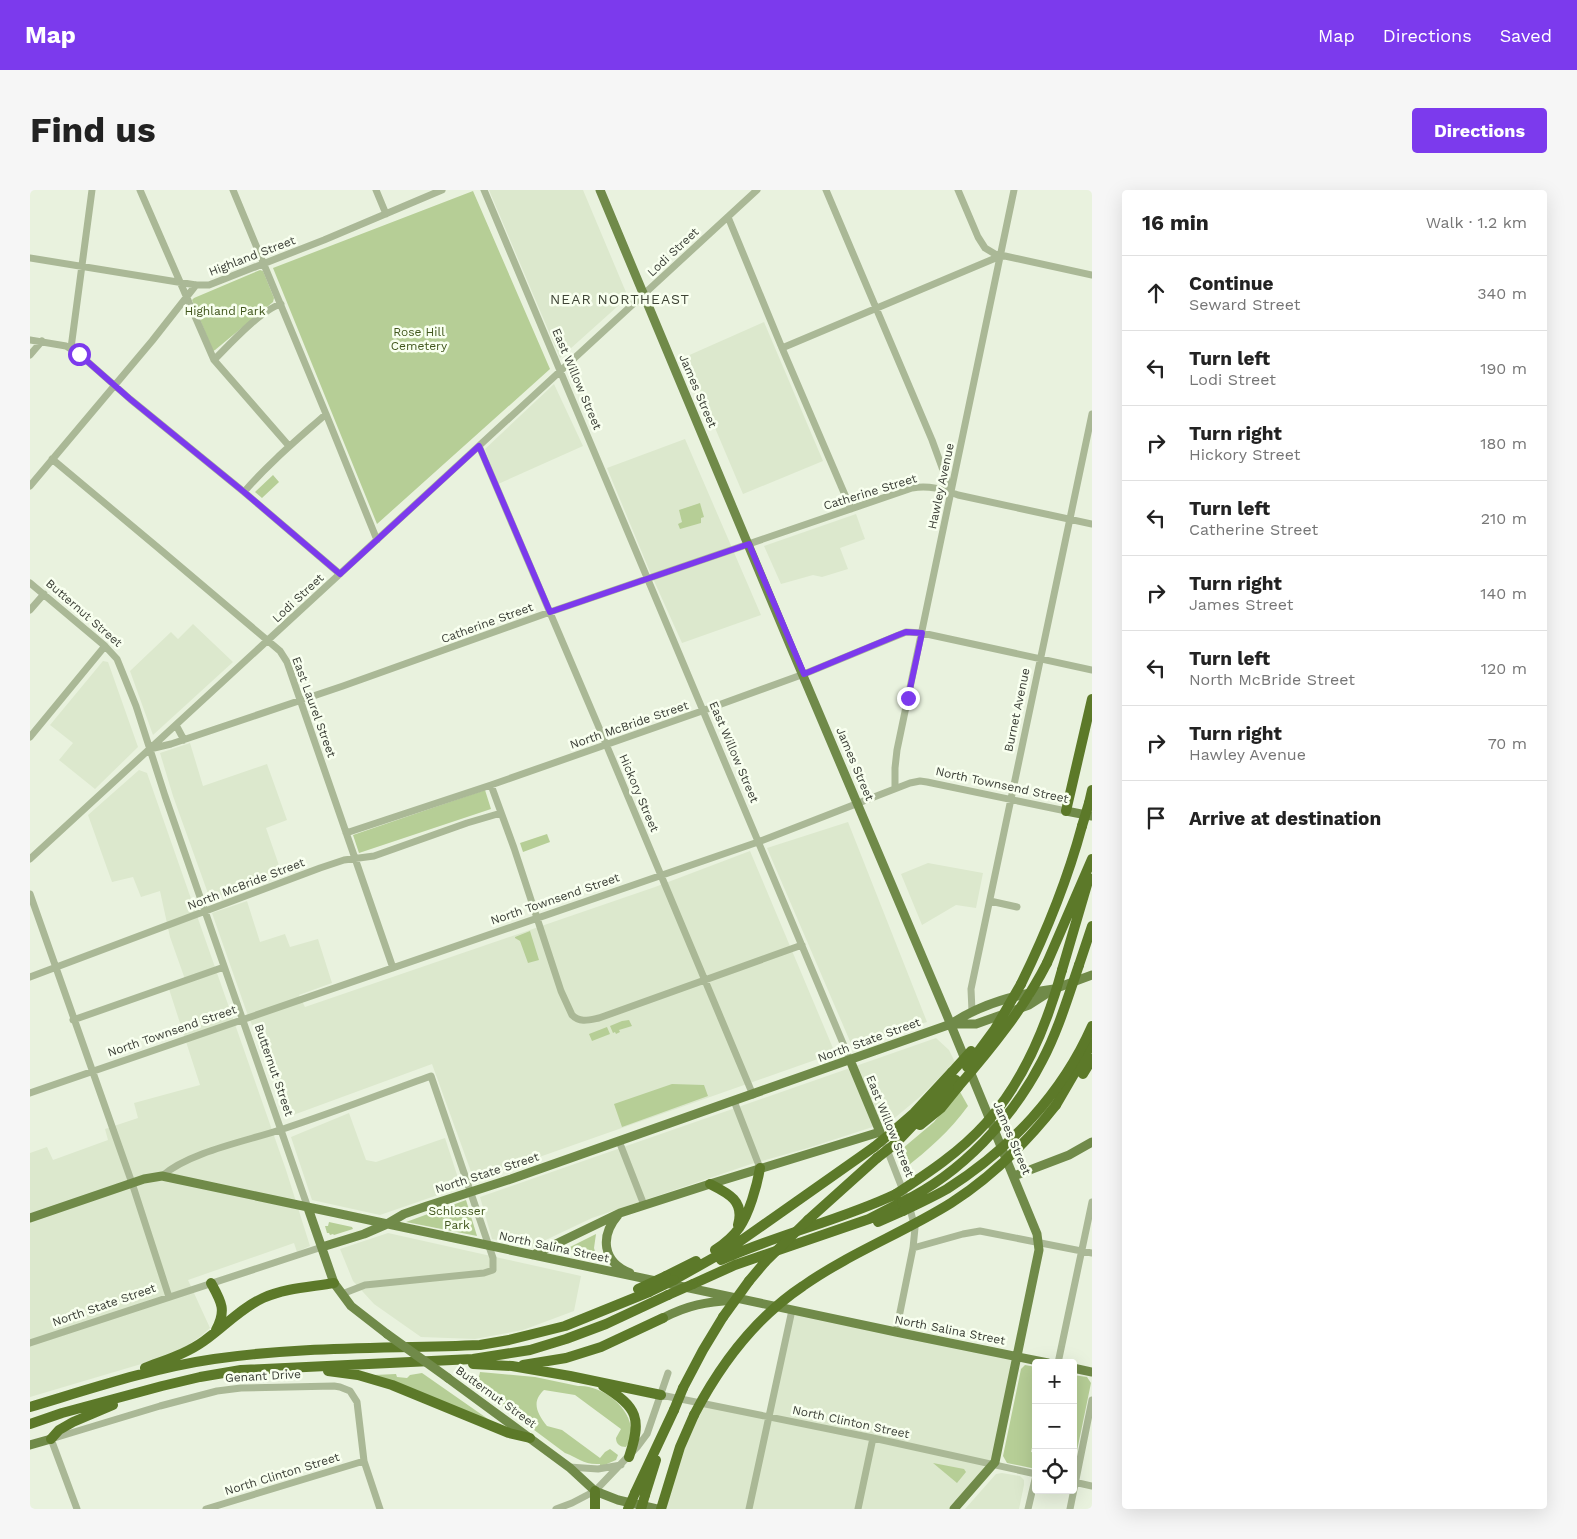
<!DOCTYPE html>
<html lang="en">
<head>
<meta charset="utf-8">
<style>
	:root { --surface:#fff; --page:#f6f6f6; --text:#222; --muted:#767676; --line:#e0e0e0; --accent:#7c3aed }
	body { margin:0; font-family:"Work Sans",sans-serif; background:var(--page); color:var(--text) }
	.controls { position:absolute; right:15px; bottom:15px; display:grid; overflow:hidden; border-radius:5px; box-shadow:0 5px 20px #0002 }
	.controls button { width:45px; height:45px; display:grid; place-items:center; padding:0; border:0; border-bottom:1px solid var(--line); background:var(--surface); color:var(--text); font:25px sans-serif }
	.stop { position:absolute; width:15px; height:15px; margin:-11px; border:4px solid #7c3aed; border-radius:50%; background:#fff }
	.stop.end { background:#7c3aed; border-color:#fff; box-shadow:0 1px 5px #0008 }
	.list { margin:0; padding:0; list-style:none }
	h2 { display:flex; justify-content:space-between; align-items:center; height:65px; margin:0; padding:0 20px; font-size:21px }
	h2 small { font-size:16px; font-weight:400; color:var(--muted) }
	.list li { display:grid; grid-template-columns:32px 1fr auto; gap:15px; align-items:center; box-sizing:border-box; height:75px; padding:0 20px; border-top:1px solid var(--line) }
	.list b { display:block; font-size:19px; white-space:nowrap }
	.list p { margin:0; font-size:16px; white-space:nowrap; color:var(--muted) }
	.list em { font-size:16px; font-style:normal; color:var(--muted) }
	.icon { flex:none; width:28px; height:28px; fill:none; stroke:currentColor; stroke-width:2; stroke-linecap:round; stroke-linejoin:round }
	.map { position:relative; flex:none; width:1062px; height:1319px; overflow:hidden; border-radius:5px }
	header { display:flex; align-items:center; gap:30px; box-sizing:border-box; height:70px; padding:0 25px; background:var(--accent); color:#fff }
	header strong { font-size:24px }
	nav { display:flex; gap:28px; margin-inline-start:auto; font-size:18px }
	.intro { display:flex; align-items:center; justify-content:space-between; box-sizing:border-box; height:120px; padding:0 30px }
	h1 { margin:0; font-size:35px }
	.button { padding:12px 22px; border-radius:5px; background:var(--accent); color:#fff; font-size:18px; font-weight:700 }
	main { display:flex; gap:30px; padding:0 30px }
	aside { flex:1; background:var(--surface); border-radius:5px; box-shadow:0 5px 20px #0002 }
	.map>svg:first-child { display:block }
	.built { fill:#dce8cd }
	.green { fill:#b6ce96 }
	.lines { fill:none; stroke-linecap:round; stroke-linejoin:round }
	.minor { stroke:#aab896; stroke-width:7 }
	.major { stroke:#708a49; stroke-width:9 }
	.highway { stroke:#5c7929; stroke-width:10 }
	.major-bridge { stroke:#708a49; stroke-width:9 }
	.highway-bridge { stroke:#5c7929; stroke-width:10 }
	.route { stroke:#7c3aed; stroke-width:6 }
	.labels { text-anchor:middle; stroke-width:5; stroke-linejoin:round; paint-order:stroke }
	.street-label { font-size:12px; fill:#3a3e36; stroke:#f8ffef }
	.park-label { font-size:12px; fill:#41561d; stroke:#f8ffef }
	.neighbourhood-label { font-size:14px; letter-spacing:1px; fill:#3e4435; stroke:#f8ffef }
</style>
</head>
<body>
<header>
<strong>Map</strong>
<nav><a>Map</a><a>Directions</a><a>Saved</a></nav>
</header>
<div class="intro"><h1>Find us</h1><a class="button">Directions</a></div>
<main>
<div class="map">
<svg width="1062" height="1319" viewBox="0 0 1062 1319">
	<rect width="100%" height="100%" fill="#e9f2de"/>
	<!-- built -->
	<path class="built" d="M459,0H553L598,107L530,168Z
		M734,132L793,271L713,304L655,167Z
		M524,194L553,256L468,294L455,259Z
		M655,249L731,425L652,453L620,382L577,278Z
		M826,324L835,349L810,358L818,379L792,387L783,385L751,394L734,356Z
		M163,434L203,472L123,545L100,481L141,442L148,449Z
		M73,471L78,472L108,557L65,599L29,570L43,553L20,535Z
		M160,553L173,596L237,574L257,630L236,638L252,684L180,709L143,606L130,563Z
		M109,580L117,583L256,980L280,1056L267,1062L264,1053L158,1090L180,1138L171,1146L145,1164L0,1207V963L17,957L23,970L78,950L75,939L108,928L104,913L170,895L139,799L156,792L140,747L130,701L111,707L103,687L82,692L58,625Z
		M818,632L897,832L822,856L737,658Z
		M720,661L805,863L444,990L402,874L255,928L233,861L217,823L182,723L217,711L230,752L255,744L260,757L288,749L302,793L269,805L275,817L625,697Z
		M898,673L953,683L946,718L926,715L892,735L871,684Z
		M906,848L919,860L925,872L891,906L861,931L778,958L721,974L562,1028L501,1057L462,1049L450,1007Z
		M319,923L336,970L346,972L415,948L431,997L350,1025L282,1010L261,947Z
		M358,1043L551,1086L544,1121L493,1140L445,1149L391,1147L344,1114L323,1091L310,1059Z
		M762,1120L987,1167L965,1272L925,1319H632L671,1213L739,1226Z
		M972,1283L990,1286L994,1290V1295L989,1319H935L966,1284Z"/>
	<!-- green -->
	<path class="green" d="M443,1L520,179L347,334L243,78Z
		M230,80L233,81L244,108L243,112L185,160L183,161L162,110L164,108Z
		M243,285L249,292L232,308L225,302Z
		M670,313L674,327L671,328V333L650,339L648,334L652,332L649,320Z
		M455,600L461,619L329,663L323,645Z
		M517,644L520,652L493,662L490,653Z
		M500,741L509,770L498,773L490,751L485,748V747Z
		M599,830L602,836L589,840L590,842L586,844L585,842L583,843L580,836L592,831Z
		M577,837L580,844L562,851L559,844Z
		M642,894L674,895L678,906L592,937L584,914Z
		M929,900L938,916C920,941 898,960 874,979L866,964L904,932Z
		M436,1010L447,1046L376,1032Z
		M299,1032L322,1037L323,1039L304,1045L303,1044L300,1045L299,1043H297L295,1036H298Z
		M566,1044L564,1058L566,1065L536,1059Z
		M995,1175L1006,1177V1240L1001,1262L1006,1263V1279L977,1273L973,1266L991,1179Z
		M450,1182L505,1187L548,1196C576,1194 615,1228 596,1257C590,1257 586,1254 586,1248L591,1239L545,1205L514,1200C501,1212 507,1223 517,1236L532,1240L570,1268L575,1262L580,1259L588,1265L586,1270L570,1277V1274C553,1275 549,1268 535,1263L441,1193L448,1191Z
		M392,1183L468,1236L344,1185L366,1184L367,1187L377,1188L380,1185Z
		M1043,1185L1057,1187L1061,1193L1043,1280Z
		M903,1273L934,1279L936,1282L927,1293Z"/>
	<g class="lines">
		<!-- minor -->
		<path class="minor" d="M110,0L184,170L259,256
			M203,0L296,224L347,350
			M346,0L356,24
			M454,0L820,870
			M796,0L902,250L921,302
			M928,0L948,47L955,58L970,67
			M698,27L752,158L821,319
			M0,68L166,95H179L294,50L412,0
			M0,150L36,156L49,164L100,209L214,302L310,384
			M41,158L62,0
			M752,158L968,67L975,66L1062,85
			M0,165L12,151
			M184,170C200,154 231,120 251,114
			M449,256L576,554L723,905
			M22,269L126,356L250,461L257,472L363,778
			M0,296L122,151L166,95
			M214,302C239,273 268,249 296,224
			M0,393L75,456L87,469L106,516L135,606L278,1018
			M0,420L14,404
			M146,535L154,550
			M0,547L75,456
			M120,559L141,554L313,496L520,422L882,298C899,295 912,299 928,305L1062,334
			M461,595L484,658L531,801L542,825C550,833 559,830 569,828L772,755
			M865,598V578L867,560L984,0
			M316,643L461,595L672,521L774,484L876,442L892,443L1062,480
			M0,669L727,0
			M0,704L102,993L139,1107
			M960,711L987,717
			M0,787L290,678L314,670L344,666L437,633L471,623
			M942,821L941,799L1062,224
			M43,830L194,777
			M0,903L728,652L880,593L890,591L897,592L1036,621
			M704,911L730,978
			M589,951L614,1015
			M856,957L874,1003
			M132,986C159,962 217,951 253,939C302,923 351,904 401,886L463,1068V1080L454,1083L335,1095L312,1104
			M883,1058L933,1044L950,1041L1062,1063
			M866,1142L883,1058L885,1038L879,1015
			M0,1153L292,1057
			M1028,1173L1062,1012
			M631,1205L843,1248L1006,1284
			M539,1277L568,1279L591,1275
			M1044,1292L1062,1296
			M47,1319L21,1249L130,1216L187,1201L211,1198L304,1196L310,1197L320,1201L327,1212L334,1271L350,1319
			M176,1319L334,1271
			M526,1319L542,1313L565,1301L608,1256L617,1244L638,1183
			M719,1319L762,1120
			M828,1319L843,1248
			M998,1319L1006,1285
			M1040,1319L1062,1210"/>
		<!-- major -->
		<path class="major" d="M570,0L760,455L916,823L1007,1044L1009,1060L965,1272L924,1319
			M1036,621L1062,626
			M921,834H946L999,815L1024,799L1062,785
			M984,986L1039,965L1062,952
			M278,1018L304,1093L321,1116L357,1144
			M588,1025C570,1046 572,1072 600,1083
			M0,1028L114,989L132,986L866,1142L1018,1173
			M292,1057L334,1044L357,1034L374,1024L397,1016L481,989L921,834C952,813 987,804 1024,799
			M503,1065L590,1023L680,994L850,942L820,870
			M633,1128C658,1115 676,1112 704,1110
			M1043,1178L1062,1182
			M418,1188L539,1277L565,1301L588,1310L627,1319
			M0,1255L21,1249"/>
		<!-- highway -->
		<path class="highway" d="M1059,613L1062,600
			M1036,621L1062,509
			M1017,773L1062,669
			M1049,775L1062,736
			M1032,780L1059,688
			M991,794C1015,745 1038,688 1052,636
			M1053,884L1062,869
			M1026,915L1062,853
			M890,935L911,918L928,897
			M861,943L884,923L922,882
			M865,954L926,890
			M680,994C698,1003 715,1011 708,1035
			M778,1030L847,968
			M848,1032L873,1021
			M685,1060C694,1054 703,1047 709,1038C719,1024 727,996 730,978
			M691,1070C748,1044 809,1031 866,1004
			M636,1086L666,1071
			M644,1090L699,1059L844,957
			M719,1091L735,1072
			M181,1093C191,1111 197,1120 186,1140
			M663,1094L705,1075L839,1029L872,1012
			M443,1174L482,1176L540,1186L631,1205
			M493,1175L536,1168L571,1157L633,1128
			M115,1178C135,1170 156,1164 174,1151C194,1137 211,1118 233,1108C255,1098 281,1097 304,1093
			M298,1181L328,1185L362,1195L479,1243L500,1248
			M573,1196C608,1217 612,1229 599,1267
			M653,1198L673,1160L693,1127
			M0,1217C60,1199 122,1178 184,1169C272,1156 362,1159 450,1155L479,1150L535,1136L619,1102
			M0,1234L32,1223L132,1196L170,1187L211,1180L443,1169L500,1160L536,1149L576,1134L638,1105
			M21,1249L29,1240L43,1232L83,1215
			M565,1301V1319
			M605,1303L644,1220
			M615,1305L626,1270
			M631,1319L650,1257L664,1225"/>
		<!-- major-bridge -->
		<path class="major-bridge" d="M357,1144L418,1188"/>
		<!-- highway-bridge -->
		<path class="highway-bridge" d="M1052,636L1059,613
			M937,877L965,839L991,794
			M922,882L941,861
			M928,897C961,859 994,818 1017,773
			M844,957L861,943
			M847,968L865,954
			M866,1004C898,983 930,962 956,933C995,890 1017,835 1032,780
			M872,1012C932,983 982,929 1012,871C1028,841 1038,807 1049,775
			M873,1021C888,1014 903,1007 917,999C980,959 1032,904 1062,836
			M735,1072L778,1030
			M608,1099L636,1086
			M619,1102L644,1090
			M638,1105L663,1094
			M693,1127L719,1091
			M644,1220L653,1198
			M664,1225C690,1175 725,1128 773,1096C820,1063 873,1043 921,1013C963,986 996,953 1026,915
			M598,1319L605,1303
			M611,1319L615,1305"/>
	</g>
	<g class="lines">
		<!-- route -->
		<path class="route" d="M49,164L100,209L214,302L310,384L449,256L520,422L719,354L774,484L868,445L876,442L892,443L878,508"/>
	</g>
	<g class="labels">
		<!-- street labels -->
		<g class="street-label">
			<text transform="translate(643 62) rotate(-43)" y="4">Lodi Street</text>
			<text transform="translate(222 66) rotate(-21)" y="4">Highland Street</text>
			<text transform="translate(547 189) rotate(67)" y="4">East Willow Street</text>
			<text transform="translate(668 201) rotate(67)" y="4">James Street</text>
			<text transform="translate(911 296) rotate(-78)" y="4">Hawley Avenue</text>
			<text transform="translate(840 302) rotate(-17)" y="4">Catherine Street</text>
			<text transform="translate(268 408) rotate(-43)" y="4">Lodi Street</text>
			<text transform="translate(54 423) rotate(41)" y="4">Butternut Street</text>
			<text transform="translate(457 433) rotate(-20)" y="4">Catherine Street</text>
			<text transform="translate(284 517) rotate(70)" y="4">East Laurel Street</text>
			<text transform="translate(987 520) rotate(-78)" y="4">Burnet Avenue</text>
			<text transform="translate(599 535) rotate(-19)" y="4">North McBride Street</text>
			<text transform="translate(704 562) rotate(67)" y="4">East Willow Street</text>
			<text transform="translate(825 574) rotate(67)" y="4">James Street</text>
			<text transform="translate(972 595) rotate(12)" y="4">North Townsend Street</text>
			<text transform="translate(609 603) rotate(67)" y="4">Hickory Street</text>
			<text transform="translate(216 694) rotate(-21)" y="4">North McBride Street</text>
			<text transform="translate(525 709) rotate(-19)" y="4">North Townsend Street</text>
			<text transform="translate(142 841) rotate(-19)" y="4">North Townsend Street</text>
			<text transform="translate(839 850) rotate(-20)" y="4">North State Street</text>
			<text transform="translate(244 880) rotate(71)" y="4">Butternut Street</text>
			<text transform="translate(860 936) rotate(68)" y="4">East Willow Street</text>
			<text transform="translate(982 948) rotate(67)" y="4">James Street</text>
			<text transform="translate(457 983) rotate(-18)" y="4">North State Street</text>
			<text transform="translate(524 1057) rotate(12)" y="4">North Salina Street</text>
			<text transform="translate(74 1115) rotate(-19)" y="4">North State Street</text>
			<text transform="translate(920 1140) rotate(11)" y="4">North Salina Street</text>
			<text transform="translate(233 1186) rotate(-3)" y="4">Genant Drive</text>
			<text transform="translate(466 1207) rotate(36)" y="4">Butternut Street</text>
			<text transform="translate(821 1232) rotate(12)" y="4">North Clinton Street</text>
			<text transform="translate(252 1284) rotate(-17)" y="4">North Clinton Street</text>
		</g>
		<!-- park labels -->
		<g class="park-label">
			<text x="195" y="125">Highland Park</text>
			<text x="389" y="146">Rose Hill<tspan x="389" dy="14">Cemetery</tspan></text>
			<text x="427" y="1025">Schlosser<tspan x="427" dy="14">Park</tspan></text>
		</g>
		<!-- neighbourhood labels -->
		<g class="neighbourhood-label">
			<text x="590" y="114">NEAR NORTHEAST</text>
		</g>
	</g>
</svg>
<div class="controls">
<button>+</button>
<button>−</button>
<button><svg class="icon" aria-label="locate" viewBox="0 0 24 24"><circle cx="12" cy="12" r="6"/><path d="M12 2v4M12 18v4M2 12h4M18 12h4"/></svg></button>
</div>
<div class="stop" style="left:49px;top:164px"></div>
<div class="stop end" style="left:878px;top:508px"></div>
</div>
<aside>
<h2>16 min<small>Walk · 1.2 km</small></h2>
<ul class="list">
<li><svg class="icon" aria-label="ahead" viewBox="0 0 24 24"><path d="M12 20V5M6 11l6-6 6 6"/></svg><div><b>Continue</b><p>Seward Street</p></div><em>340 m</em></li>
<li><svg class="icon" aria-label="left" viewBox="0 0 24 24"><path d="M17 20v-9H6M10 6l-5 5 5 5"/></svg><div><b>Turn left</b><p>Lodi Street</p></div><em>190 m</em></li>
<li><svg class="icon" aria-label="right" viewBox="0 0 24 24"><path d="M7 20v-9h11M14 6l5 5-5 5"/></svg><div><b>Turn right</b><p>Hickory Street</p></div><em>180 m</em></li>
<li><svg class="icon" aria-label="left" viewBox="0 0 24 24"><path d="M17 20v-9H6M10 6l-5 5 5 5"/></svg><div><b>Turn left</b><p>Catherine Street</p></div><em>210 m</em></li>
<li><svg class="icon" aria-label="right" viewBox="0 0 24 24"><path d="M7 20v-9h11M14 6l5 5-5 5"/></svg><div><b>Turn right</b><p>James Street</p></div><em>140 m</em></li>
<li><svg class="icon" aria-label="left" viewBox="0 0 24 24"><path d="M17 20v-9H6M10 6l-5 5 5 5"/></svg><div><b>Turn left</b><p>North McBride Street</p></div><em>120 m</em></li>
<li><svg class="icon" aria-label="right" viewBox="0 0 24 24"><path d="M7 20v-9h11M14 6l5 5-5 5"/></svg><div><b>Turn right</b><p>Hawley Avenue</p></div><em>70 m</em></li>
<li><svg class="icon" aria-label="arrive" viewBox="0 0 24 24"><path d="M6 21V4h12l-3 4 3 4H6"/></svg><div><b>Arrive at destination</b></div></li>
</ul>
</aside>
</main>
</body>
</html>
